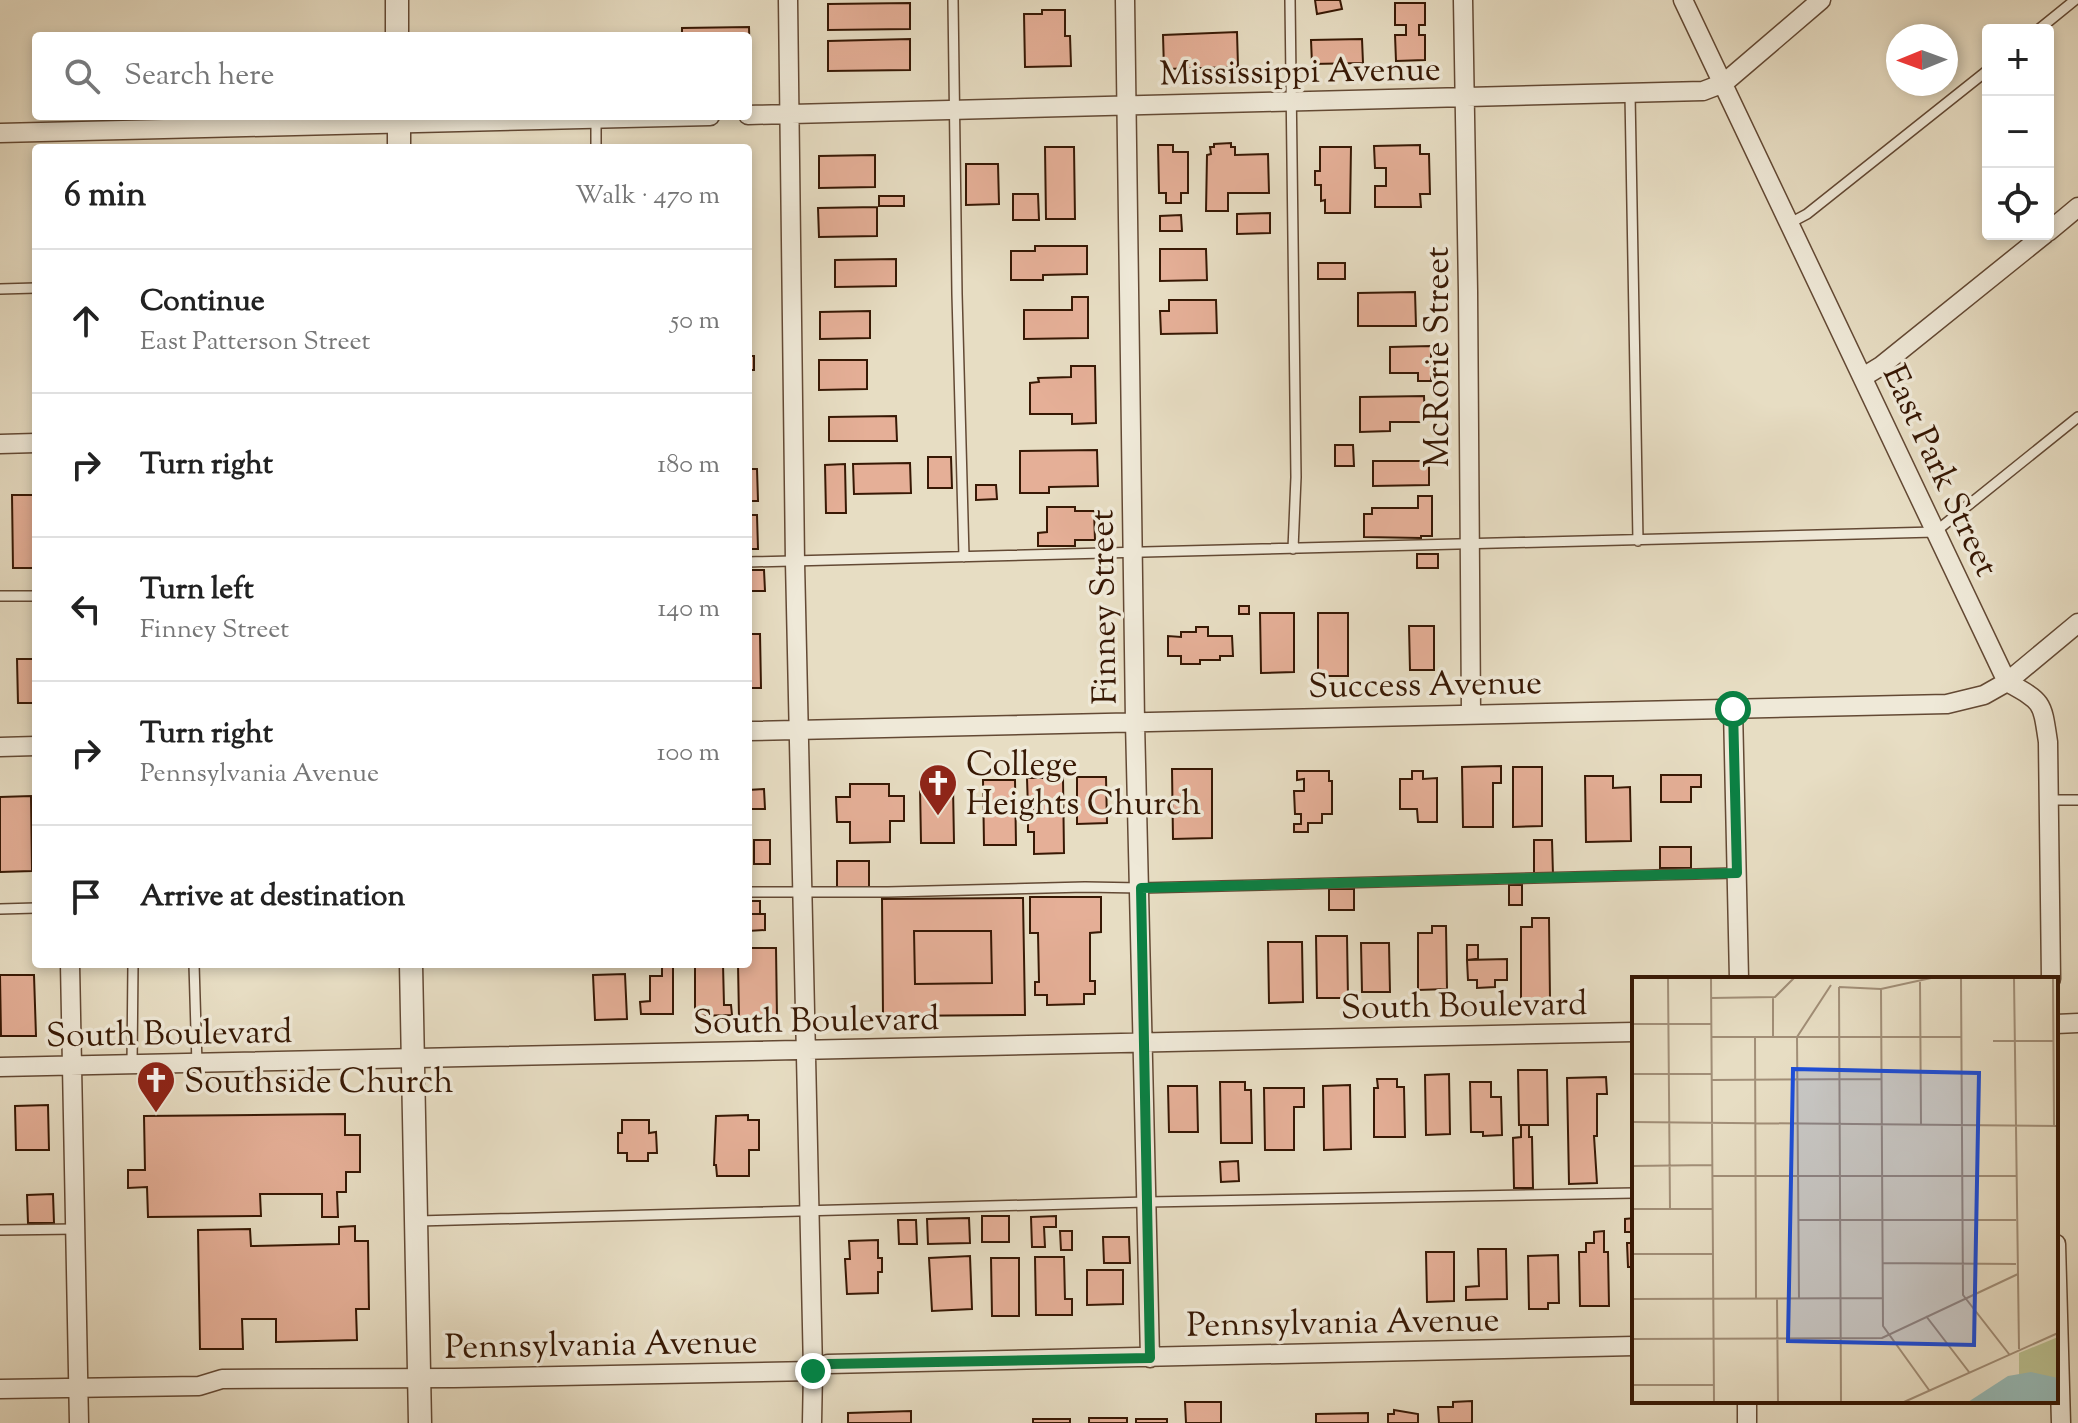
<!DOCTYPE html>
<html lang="en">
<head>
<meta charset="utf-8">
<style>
	:root { --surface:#fff; --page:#f2f2f2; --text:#222; --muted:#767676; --line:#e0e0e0 }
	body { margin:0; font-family:"Sorts Mill Goudy",serif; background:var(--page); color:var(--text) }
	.controls { position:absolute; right:24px; top:24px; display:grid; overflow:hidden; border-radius:8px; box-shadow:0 4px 12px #0003 }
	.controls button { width:72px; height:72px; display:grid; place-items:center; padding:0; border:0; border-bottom:2px solid var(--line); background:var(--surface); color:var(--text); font:40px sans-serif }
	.compass { position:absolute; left:1886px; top:24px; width:72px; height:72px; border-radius:50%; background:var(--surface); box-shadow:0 4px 12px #0003; rotate:269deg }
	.stop { position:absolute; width:24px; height:24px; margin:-18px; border:6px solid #0b8043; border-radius:50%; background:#fff }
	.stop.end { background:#0b8043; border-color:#fff; box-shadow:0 2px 8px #0008 }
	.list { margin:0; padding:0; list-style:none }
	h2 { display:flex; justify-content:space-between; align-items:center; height:104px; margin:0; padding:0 32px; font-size:34px }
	h2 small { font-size:26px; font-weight:400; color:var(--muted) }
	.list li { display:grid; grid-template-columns:52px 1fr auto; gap:24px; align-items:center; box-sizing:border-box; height:144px; padding:0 32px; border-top:2px solid var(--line) }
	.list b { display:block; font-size:30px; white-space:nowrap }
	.list p { margin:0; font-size:26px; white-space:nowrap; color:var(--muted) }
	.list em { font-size:26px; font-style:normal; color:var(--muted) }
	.icon { flex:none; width:44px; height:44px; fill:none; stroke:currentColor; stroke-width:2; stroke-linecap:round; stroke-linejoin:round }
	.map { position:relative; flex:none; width:2078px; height:1423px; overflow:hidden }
	.search { position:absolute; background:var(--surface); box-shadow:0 4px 12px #0003; left:32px; top:32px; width:720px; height:88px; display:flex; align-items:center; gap:20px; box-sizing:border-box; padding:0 28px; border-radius:8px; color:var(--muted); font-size:30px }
	.panel { position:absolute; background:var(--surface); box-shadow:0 4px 12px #0003; left:32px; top:144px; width:720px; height:824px; border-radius:8px }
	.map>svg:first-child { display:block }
	.building { fill:#e5af97; stroke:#371804; stroke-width:2; fill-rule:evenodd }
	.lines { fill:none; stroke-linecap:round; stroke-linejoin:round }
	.service-casing { stroke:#634934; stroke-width:12 }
	.minor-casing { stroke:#634934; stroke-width:21 }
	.tertiary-casing { stroke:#634934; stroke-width:25 }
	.service { stroke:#efe9d8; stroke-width:9 }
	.minor { stroke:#efe9d8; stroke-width:18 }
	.tertiary { stroke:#efe9d8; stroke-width:22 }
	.route { stroke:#0b8043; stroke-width:10 }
	.labels { text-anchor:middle; stroke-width:7; stroke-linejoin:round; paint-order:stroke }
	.street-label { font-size:34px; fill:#371804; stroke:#efe9d8 }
	.poi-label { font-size:34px; fill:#371804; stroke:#efe9d8; text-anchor:start }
	.inset-road { fill:none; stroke:#a18e77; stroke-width:2 }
	.view { fill:#1d4ed8; fill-opacity:0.15; stroke:#1d4ed8; stroke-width:4 }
	.inset-edge { fill:none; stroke:#371804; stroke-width:4 }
</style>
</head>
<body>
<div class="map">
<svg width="2078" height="1423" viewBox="0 0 2078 1423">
	<rect width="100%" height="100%" fill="#e7ddc3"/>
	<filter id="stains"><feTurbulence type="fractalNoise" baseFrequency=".0025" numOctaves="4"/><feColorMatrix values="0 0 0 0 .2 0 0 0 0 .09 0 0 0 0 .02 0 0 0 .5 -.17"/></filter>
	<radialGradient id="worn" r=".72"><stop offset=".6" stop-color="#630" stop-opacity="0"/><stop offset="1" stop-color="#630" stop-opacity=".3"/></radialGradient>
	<!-- building -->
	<path class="building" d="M1315,0H1340L1342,9L1317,14Z
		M910,3V29L828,30V4Z
		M1395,3H1425V25H1419V35H1425V60L1396,61L1395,35H1406V25H1395Z
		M1042,10H1065V36H1070L1071,66L1025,67L1024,14H1042Z
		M749,27L750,64L748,36H682V28Z
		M1237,32L1238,67L1164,69L1163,35Z
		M910,39V70L828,71V41Z
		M1362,39L1363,63L1312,64L1311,40Z
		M1231,143V147H1235V155L1268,154L1269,193H1228V211H1206L1207,155L1211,154L1210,147H1214V144Z
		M1158,145H1173V152H1188V193H1181V203H1166V193H1159Z
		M1420,145V154H1429L1430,194H1420L1421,207H1375V186H1386V168H1375L1374,146Z
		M1045,147H1074L1075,219H1046Z
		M1320,147H1351L1350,213H1325V200L1321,201V185H1315V171H1320Z
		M875,155V187L819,188V156Z
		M966,164H998L999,204L966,205Z
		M1013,194H1038L1039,220H1013Z
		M879,196H904V206H879Z
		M877,207V236L819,237L818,208Z
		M1270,213V233L1237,234V214Z
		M1181,215L1182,231H1160V216Z
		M1035,246H1087V274L1043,275V280H1011V251H1035Z
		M1160,249H1206L1207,280L1160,281Z
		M896,259V286L835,287V260Z
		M1318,263H1345V279H1318Z
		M1415,292L1416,326H1358V293Z
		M1072,297H1088V338L1024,339V310H1072Z
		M1169,300H1216L1217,333L1161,334L1160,311H1169Z
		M870,311V338L820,339V312Z
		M1431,346V381H1418V373H1390V347Z
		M748,356H754V370H748Z
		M819,360H867V389L819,390Z
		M1071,366H1095L1096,423L1072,424V414H1030V383L1039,382L1038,378L1071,377Z
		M1424,396L1425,422H1390V431L1360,432V397Z
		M896,416L897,441H829V417Z
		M1335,445H1353L1354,466H1335Z
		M1097,450L1098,486L1049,487V493H1020V451Z
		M928,457H951L952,488H928Z
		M1373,461H1429V485L1373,486Z
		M910,463L911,493L854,494L853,464Z
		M845,464L846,513H826L825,465Z
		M748,469H757L758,501H748Z
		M976,485H996L997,499L976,500Z
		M12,495H36V568H13Z
		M1418,496H1432V536H1421V538L1364,537V514H1372V508H1418Z
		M1047,507H1075V511H1094L1095,540H1075V546H1038V533L1047,532Z
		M748,515H757L758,549H748Z
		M1417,554H1438V568H1417Z
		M748,570H764L765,591H748Z
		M1239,606H1249V614H1239Z
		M1260,613H1294V672L1261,673Z
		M1318,613H1348V676H1318Z
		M1409,626H1434V670H1410Z
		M1196,627H1208V636H1232L1233,656H1220V660H1200V664H1181V656H1168V636L1181,637V632H1196Z
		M748,634H760L761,688H748Z
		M17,659H36V703H18Z
		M1501,766V783H1493V827H1463L1462,767Z
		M1513,767H1542V826L1513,827Z
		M1172,769H1212V838L1173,839Z
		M1297,771H1329V781H1332V814H1322V823H1308V832H1294V824H1301V814H1295L1294,791H1304V779L1297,780Z
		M1412,771H1423V779L1437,778V822H1418L1417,809H1400V779H1412Z
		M1661,775H1701V787H1691V802H1661Z
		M1585,776H1613V788L1630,787L1631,841L1586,842Z
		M1077,777H1106L1107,823L1077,824Z
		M1027,778H1063L1064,853L1034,854V832H1028V817H1033V808L1028,809Z
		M983,780H1015L1016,845H984Z
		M850,784H889V796H904V821H890V842L850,843V822H837L836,797H850Z
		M953,786L954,843H921L920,787Z
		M764,789L765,809H748V790Z
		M31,796L32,871L0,872V797Z
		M754,840H770V864H754Z
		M1534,840H1552L1553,875H1534Z
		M1660,847H1691V868H1660Z
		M837,861H869V887H837Z
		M1509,885H1522V905H1509Z
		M1329,889H1354V910H1329Z
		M1030,897H1101V932L1090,933V981H1095V994H1084V1004L1047,1005V995H1035V982H1039L1038,933H1030Z
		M1023,898L1025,1015L883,1016L882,899ZM914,931H991L992,983L915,984Z
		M748,901H760V914H748Z
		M748,914H765V930L748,931Z
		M1532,918H1549L1550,999L1521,1000V927H1532Z
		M1432,926H1446L1447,989L1418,990V933H1432Z
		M914,931H991L992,983L915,984Z
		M1316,936H1347L1348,998H1317Z
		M1268,942H1302L1303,1002L1269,1003Z
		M1361,943H1389L1390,992H1362Z
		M1467,945H1478V959L1467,960Z
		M748,948H776L777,1018H739L738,964H748Z
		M1507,959V980H1495V987L1477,988V980H1468L1467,960Z
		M673,964V1014H641L640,1002L650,1001V976H662V965Z
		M695,964H723L724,1005H731L732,1015L695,1016Z
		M625,974L627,1019L595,1020L593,975Z
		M0,975H34L36,1036H1Z
		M1518,1070H1547L1548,1125H1519Z
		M1449,1074L1450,1134L1426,1135L1425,1075Z
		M1606,1077L1607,1094H1597V1136H1594L1597,1183L1569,1184L1567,1078Z
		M1377,1079H1397V1087H1404L1405,1137H1374V1088H1378Z
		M1220,1082H1245V1090H1251L1252,1143H1221Z
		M1470,1082H1491V1097H1501L1502,1135L1483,1136V1132H1471Z
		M1350,1085L1351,1149L1324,1150L1323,1086Z
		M1168,1086H1197L1198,1132H1169Z
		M1264,1088H1304V1107H1294V1150H1265Z
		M48,1105L49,1150H16L15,1106Z
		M345,1114V1135H360V1172H346V1192H337L338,1217H322V1194H260L261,1216L148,1217L147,1187L128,1188V1170H145L144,1116Z
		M748,1115V1120H759V1150H749V1176H717L716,1165H714L716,1116Z
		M622,1120H649V1133L656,1132L657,1153H648V1161H627V1153H618V1133H622Z
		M1521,1125H1529V1137H1532L1533,1188H1514L1513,1138L1521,1137Z
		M1238,1161L1239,1181L1221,1182L1220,1162Z
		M53,1194L54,1223H28L27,1195Z
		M982,1216H1009V1242H982Z
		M1056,1216V1227H1044L1045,1247H1032L1031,1217Z
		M969,1218L970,1243L928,1244L927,1219Z
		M1634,1218V1232H1625V1219Z
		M898,1220H916L917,1244H899Z
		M355,1226V1241H368L369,1309H356L357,1340L276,1342V1319H242L243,1349H200L198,1230L250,1229L251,1246L339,1244V1227Z
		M1060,1231H1072V1250H1061Z
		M1604,1231V1252H1608L1609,1306H1580L1579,1252H1586V1243H1594V1232Z
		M1103,1237H1129L1130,1263H1104Z
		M878,1240V1258H882V1272H878V1293L847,1294L845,1259H850L849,1241Z
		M1627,1243H1634V1267H1628Z
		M1478,1249H1506L1507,1299L1466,1300V1287L1479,1286Z
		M1426,1252H1454V1301L1427,1302Z
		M1558,1255L1559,1303H1548V1309H1529L1528,1256Z
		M970,1256L972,1309L932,1311L929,1258Z
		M1035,1257H1064L1065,1299H1072V1315H1036Z
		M991,1258H1019V1316H992Z
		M1087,1270H1123V1304L1087,1305Z
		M1472,1401V1423H1439L1438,1407H1453V1402Z
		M1185,1402H1221V1423H1186Z
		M1394,1410L1418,1414V1423H1388V1414H1394Z
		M911,1411V1423H848V1413Z
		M1368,1413V1423H1316V1414Z
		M1089,1418H1127V1423H1089Z
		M1033,1419H1070V1423H1033Z
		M1136,1419H1167V1423H1136Z"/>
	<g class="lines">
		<defs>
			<path id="service" d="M953,0L957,294L964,557
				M1290,0L1296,477L1293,549
				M2038,30L2075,0
				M1630,94L1638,541
				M596,148V119
				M1790,223L1807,214L1988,70
				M0,289L36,288
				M748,562L1935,532L2078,417
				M0,596H36
				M2048,800H2078
				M748,892H888L1085,887L1141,888L1736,873
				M0,909L36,908
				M194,964L197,1064
				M132,1065L133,964
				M418,1221L1147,1202L1634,1193
				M0,1230L76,1229"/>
			<path id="minor" d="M788,0L795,562L813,1371L812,1423
				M1125,0L1135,722L1150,1358
				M1463,0L1468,291L1471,713
				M1683,0L2007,682C2043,702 2042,701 2048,742L2051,979
				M748,115L1703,91L1724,83L1821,0
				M0,133L710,116
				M2048,232L2078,207
				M1863,377L1881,366L2045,234
				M0,444L36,443
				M1733,709L1739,979
				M748,731L1947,704L1984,695L2007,682L2078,623
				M0,747L36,746
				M70,964L79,1423
				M2056,1024L2078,1023
				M0,1067L1634,1032
				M2056,1244L2061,1423
				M0,1389L199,1386L222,1379L454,1378L813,1371L828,1364L1634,1346
				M1747,1401V1423"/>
			<path id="tertiary" d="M397,0V36
				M399,116V148
				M411,964L420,1423"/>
		</defs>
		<!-- service casing -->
		<use href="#service" class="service-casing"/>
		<!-- minor casing -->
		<use href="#minor" class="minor-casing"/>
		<!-- tertiary casing -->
		<use href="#tertiary" class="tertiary-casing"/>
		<!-- service -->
		<use href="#service" class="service"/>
		<!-- minor -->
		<use href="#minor" class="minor"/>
		<!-- tertiary -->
		<use href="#tertiary" class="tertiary"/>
	</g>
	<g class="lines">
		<!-- route -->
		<path class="route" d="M813,1371L828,1364L1150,1358L1141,888L1737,873L1733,709"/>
	</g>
	<!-- icons -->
	<defs>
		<symbol id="church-pin" viewBox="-11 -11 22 30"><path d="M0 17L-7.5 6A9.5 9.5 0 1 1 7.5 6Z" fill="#8f2418" stroke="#efe9d8"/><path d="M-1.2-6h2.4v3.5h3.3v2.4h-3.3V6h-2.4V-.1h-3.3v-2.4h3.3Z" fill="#fff"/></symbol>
	</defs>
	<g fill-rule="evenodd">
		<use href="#church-pin" x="916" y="761" width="44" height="60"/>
		<use href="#church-pin" x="134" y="1058" width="44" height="60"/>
	</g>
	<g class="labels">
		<!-- street labels -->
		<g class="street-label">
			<text transform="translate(1300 70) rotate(-1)" y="12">Mississippi Avenue</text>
			<text transform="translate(1436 357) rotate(-90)" y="12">McRorie Street</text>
			<text transform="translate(1942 470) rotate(65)" y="12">East Park Street</text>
			<text transform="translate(1102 607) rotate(-91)" y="12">Finney Street</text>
			<text transform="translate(1425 683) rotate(-1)" y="12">Success Avenue</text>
			<text transform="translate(1464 1004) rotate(-1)" y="12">South Boulevard</text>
			<text transform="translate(816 1019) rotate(-1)" y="12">South Boulevard</text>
			<text transform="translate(169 1032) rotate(-1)" y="12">South Boulevard</text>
			<text transform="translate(1343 1321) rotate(-1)" y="12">Pennsylvania Avenue</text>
			<text transform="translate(601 1343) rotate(-1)" y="12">Pennsylvania Avenue</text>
		</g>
		<!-- poi labels -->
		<g class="poi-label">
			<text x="966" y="775">College<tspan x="966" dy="39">Heights Church</tspan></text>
			<text x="184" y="1092">Southside Church</text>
		</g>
	</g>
	<!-- overview -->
	<g transform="translate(1632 977)">
		<rect width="426" height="426" fill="#e7ddc3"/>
		<path d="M426,360V407L387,406V376Z" fill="#bac090"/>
		<path d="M399,395L426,401V425H336L376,399Z" fill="#97bbb8"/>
		<path class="inset-road" d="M36,1L38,232M79,1L82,425M329,1L331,318L377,377M382,1L387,372M421,1L422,148M288,5L289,147M207,10L209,425M207,10L249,12L299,1M249,12L251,349L297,413M141,20V60M79,21L143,20L162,1M0,47H80M80,60H329M123,60L124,322M361,64H422M0,97H80M80,103L249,102M0,145L426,149M0,189L80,188M80,199H384M0,232H81M167,243H384M0,277H81M250,286L384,287M167,321L165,60L199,8M0,322L250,321M145,322L146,425M294,339L337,395M0,362L250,361L386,297M0,408H81M272,425L426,356"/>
		<path class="view" d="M161,92L347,96L342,368L156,364Z"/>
		<rect width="426" height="426" class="inset-edge"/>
	</g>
	<rect width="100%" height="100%" filter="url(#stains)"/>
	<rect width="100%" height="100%" fill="url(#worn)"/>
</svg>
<div class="controls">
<button>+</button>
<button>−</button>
<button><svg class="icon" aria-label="locate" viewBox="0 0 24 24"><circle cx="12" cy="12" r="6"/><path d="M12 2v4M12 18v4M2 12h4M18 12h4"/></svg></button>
</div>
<svg class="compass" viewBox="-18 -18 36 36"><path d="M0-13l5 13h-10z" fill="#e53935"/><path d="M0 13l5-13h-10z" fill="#767676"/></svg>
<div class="stop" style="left:1733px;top:709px"></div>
<div class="stop end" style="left:813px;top:1371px"></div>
<div class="search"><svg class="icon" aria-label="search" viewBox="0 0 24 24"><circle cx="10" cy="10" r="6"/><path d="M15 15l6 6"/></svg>Search here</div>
<section class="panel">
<h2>6 min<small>Walk · 470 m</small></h2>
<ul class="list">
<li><svg class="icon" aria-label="ahead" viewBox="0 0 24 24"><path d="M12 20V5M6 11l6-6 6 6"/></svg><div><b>Continue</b><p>East Patterson Street</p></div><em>50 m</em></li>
<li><svg class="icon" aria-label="right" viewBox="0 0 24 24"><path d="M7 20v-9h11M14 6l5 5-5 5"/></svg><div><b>Turn right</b></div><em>180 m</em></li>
<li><svg class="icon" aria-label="left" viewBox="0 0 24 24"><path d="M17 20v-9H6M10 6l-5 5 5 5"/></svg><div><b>Turn left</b><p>Finney Street</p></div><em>140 m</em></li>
<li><svg class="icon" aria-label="right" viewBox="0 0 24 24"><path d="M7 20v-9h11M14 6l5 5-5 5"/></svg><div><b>Turn right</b><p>Pennsylvania Avenue</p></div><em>100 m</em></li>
<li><svg class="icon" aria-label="arrive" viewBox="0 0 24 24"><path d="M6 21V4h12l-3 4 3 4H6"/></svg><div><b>Arrive at destination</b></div></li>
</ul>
</section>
</div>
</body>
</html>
